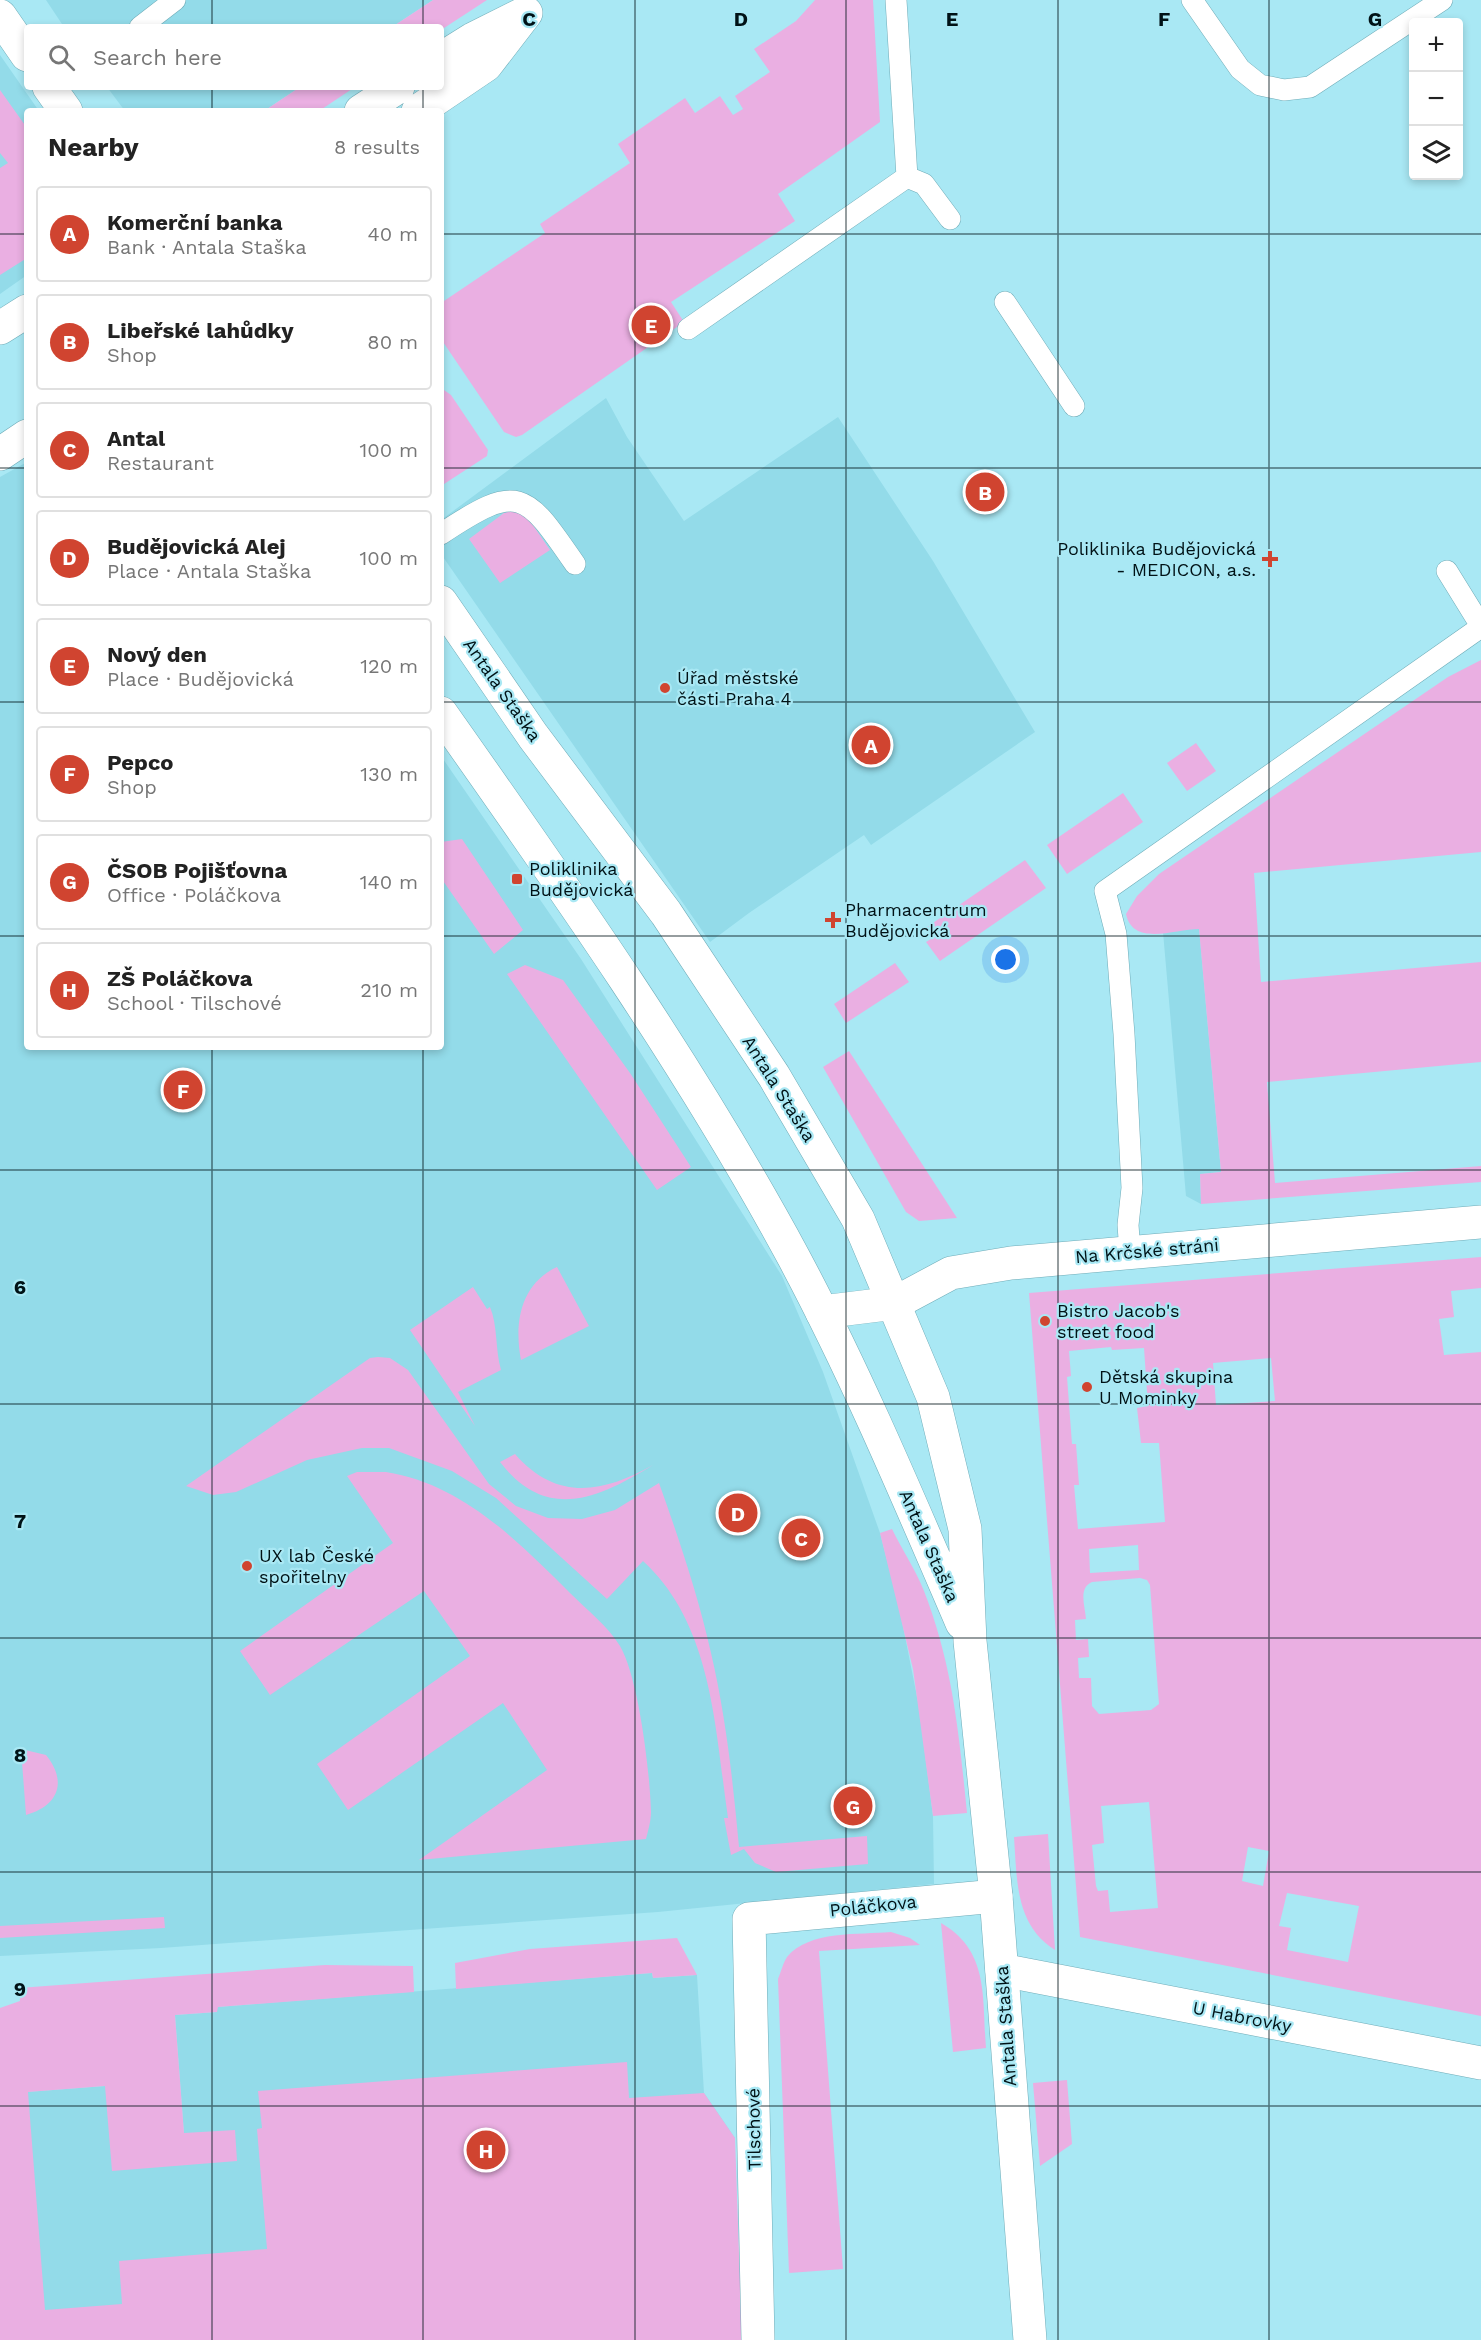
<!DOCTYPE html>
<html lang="en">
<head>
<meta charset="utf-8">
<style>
	:root { --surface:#fff; --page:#f6f6f6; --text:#222; --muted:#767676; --line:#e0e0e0; --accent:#d04430 }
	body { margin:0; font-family:"Work Sans",sans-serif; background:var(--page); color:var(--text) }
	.controls { position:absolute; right:18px; top:18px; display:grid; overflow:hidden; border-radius:6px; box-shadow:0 3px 9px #0003 }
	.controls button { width:54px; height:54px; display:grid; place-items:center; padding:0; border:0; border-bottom:2px solid var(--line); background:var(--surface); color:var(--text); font:30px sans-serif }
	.you { position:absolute; left:1006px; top:960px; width:21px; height:21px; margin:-15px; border:4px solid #fff; border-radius:50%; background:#1a73e8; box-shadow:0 0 0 9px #1a73e833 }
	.badge { display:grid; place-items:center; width:39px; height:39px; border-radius:50%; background:var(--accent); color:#fff; font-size:20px; font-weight:700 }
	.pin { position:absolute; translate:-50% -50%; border:3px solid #fff; box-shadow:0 2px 6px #0006 }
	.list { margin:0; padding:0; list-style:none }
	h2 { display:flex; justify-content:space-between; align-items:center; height:78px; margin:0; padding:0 24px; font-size:26px }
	h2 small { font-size:20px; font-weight:400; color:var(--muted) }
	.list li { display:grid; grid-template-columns:39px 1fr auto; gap:18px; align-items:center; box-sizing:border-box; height:96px; margin:0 12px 12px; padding:0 12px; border:2px solid var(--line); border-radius:6px }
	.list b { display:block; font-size:22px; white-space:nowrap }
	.list p { margin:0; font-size:20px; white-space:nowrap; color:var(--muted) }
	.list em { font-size:20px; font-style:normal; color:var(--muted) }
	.icon { flex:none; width:33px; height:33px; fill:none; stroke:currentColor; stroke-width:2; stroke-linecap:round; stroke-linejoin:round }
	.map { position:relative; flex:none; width:1481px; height:2340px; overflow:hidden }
	.search { position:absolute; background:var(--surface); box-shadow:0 3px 9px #0003; left:24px; top:24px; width:420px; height:66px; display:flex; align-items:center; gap:15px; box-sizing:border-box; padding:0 21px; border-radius:6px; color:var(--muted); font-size:22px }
	.panel { position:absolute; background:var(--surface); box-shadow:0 3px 9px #0003; left:24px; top:108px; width:420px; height:942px; border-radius:6px }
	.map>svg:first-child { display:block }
	.built { fill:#93dbe9 }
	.green { fill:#eaafe2; fill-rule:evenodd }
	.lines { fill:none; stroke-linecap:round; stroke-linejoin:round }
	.service-casing { stroke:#6facb8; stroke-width:22 }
	.minor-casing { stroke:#6facb8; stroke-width:34 }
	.tertiary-casing { stroke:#6facb8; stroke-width:34 }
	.service { stroke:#fff; stroke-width:21 }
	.minor { stroke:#fff; stroke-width:33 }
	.tertiary { stroke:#fff; stroke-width:33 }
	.grid { fill:none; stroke:#001216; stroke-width:1.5; stroke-opacity:0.55 }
	.poi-dot { fill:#d04430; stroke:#a9e8f4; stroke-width:2 }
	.labels { text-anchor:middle; stroke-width:4.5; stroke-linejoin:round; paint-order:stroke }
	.poi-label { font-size:18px; fill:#001216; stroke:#a9e8f4; text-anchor:start }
	.street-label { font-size:18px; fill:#001216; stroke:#a9e8f4 }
	.grid-label { font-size:20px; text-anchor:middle; font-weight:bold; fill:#001216; stroke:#a9e8f4; stroke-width:4.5; stroke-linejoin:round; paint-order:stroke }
</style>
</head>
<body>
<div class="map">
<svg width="1481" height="2340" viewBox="0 0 1481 2340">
	<rect width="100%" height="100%" fill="#a9e8f4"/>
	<!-- built -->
	<path class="built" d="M46,0H433L392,27H64Z
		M0,55L39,111H27V275L0,294Z
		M107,87H300L264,111H125Z
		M606,398L627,437L684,521L838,417L933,561L1035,732L871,845L864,835L749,913L710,942L441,554V520Z
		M27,462V1047H441V756L581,959L782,1276L823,1372L880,1533L899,1606L919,1707L933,1816L934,1884L658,1912L161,1948L0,1956V477Z
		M1199,928L1221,1172L1200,1174L1201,1204L1186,1196L1163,932Z
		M652,1973L653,1978L697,1975L704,2093L735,2138L0,2340V2094L105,2086L184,2134L175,2015L217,2012V2007Z"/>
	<!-- green -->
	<path class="green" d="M433,0H487L441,30V27H392Z
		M815,0H873L880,122L778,194L795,221L671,302L684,322L522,435L516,437L504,432L441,339V303L545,233L540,224L630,163L618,144L685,98L695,113L720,96L733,115L743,109L735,96L770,72L754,49L796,21Z
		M300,87H355L319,111H264Z
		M0,90L27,128V258L0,275V168L8,163L0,153Z
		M444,390L451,395L488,450L487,456L441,486V391Z
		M512,511L526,515L550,550L500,583L469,539L504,513Z
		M1481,660V852L1254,873L1261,982L1481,962V1062L1267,1082L1275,1183L1481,1166V1182L1201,1204L1200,1174L1221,1172L1199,929C1175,929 1133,947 1126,914L1137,896L1159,874L1448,677Z
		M1196,743L1216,771L1187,791L1167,763Z
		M1123,793L1143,822L1067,874L1047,845Z
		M462,839L523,930L494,954L441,878V842Z
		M1025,860L1046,888L940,961L926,942L934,937L927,927Z
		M895,963L909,982L846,1023L834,1004Z
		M525,965L563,980L630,1073L691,1167L657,1190L507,974Z
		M849,1051L957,1218L919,1221L906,1212L823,1067Z
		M1481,1257V1288L1451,1291L1454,1317L1439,1319L1444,1355L1481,1352V2016L1080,1937L1029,1293ZM1111,1347L1112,1350L1144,1348L1148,1406L1137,1408L1141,1443H1159L1165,1522L1078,1529L1074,1485H1079L1076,1444H1072L1067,1377L1071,1376L1069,1351ZM1271,1358L1275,1401L1216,1405L1213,1363ZM1138,1545L1139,1570L1090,1573L1089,1549ZM1140,1578L1147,1580L1150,1585L1159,1704L1151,1710L1099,1714L1092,1706L1091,1678H1079L1078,1658L1089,1657L1088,1639L1076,1640L1075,1620L1086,1619C1085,1606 1078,1588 1092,1582ZM1149,1802L1158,1908L1110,1912L1108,1890L1098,1891L1096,1886L1092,1845L1104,1843L1101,1806ZM1248,1847L1269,1851L1263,1886L1242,1881ZM1287,1893L1359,1906L1348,1962L1287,1950L1291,1928L1279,1926Z
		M557,1267L589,1326L521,1360C514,1324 520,1284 557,1267Z
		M473,1287L487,1309L490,1307C498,1326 495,1349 501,1370L458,1392L475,1426L410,1330Z
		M378,1357L390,1358L408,1370L489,1484L516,1506L548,1518L582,1519L615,1510L659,1483C679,1539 698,1595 711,1653C726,1717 733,1782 739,1847L867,1836L868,1864L776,1872L755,1863L744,1849L731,1855L724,1818H728C715,1730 713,1625 643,1561L607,1599L496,1498L452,1471L389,1448H362L307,1460L236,1492L213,1495L186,1486L370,1358Z
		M515,1454C557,1502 603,1493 653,1465C599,1498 547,1523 500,1462Z
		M386,1472C462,1484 518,1541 570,1593C587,1610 608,1626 620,1646C639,1679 650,1773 651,1812C651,1821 648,1831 646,1839L419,1860L547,1770L503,1703L348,1810L317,1764L470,1656L424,1591L270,1695L240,1651L393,1543L347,1476L357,1472Z
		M892,1529C902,1550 916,1570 924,1591C953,1666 959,1734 967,1813L933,1816L913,1669L880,1533Z
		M21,1749L46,1755C68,1782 58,1806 26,1815Z
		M1048,1834L1055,1950C1015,1925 1017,1879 1014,1837Z
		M164,1917L165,1928L0,1938V1926Z
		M941,1923C990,1951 982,1999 986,2048L953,2052Z
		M891,1932L910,1938L920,1945L819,1951L843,2269L789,2273L778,1979C781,1972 783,1963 787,1957C809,1930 859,1935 891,1932Z
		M677,1938L697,1975L653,1978L652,1973L456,1989L455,1963L530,1949Z
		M325,1965L413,1966L414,1992L218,2007L217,2012L175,2015L184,2133L235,2130L237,2161L112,2171L105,2086L28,2092L45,2310L122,2304L119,2261L267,2249L257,2129L262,2128L258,2091L627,2062L629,2098L704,2093L735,2138L742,2340H0V2008L20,2001L19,1988Z
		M1067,2080L1072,2144L1040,2166L1033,2083Z"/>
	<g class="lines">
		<defs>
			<path id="service" d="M896,0L907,177
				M1192,0L1240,69L1260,85L1284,90L1310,87L1442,0
				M140,27L175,0
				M907,177L924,184L950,219
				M1005,302L1074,406
				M688,329L907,177
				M441,534C519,482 525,491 575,564
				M1447,571L1481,626
				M1130,1252L1128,1225L1132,1188L1124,1034L1116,934L1105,891L1481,627"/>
			<path id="minor" d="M0,16L27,55
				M49,87L66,111
				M822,1312L895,1303L951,1273L1011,1263L1481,1222
				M1002,1970L1481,2063
				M758,2340L749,1919L996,1896"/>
			<path id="tertiary" d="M441,59L473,39L521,15
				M361,111L398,87
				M418,111L486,65L526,13
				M0,328L27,311
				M0,454L27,436
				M441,602L533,736L666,913L774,1076L858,1219L933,1397L965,1529L970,1641L996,1896L1030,2340
				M441,713C566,890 691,1067 794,1258C857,1376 909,1500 962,1623"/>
		</defs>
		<!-- service casing -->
		<use href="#service" class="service-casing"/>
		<!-- minor casing -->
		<use href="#minor" class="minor-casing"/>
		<!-- tertiary casing -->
		<use href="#tertiary" class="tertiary-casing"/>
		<!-- service -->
		<use href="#service" class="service"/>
		<!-- minor -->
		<use href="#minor" class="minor"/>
		<!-- tertiary -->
		<use href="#tertiary" class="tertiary"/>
	</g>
	<!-- grid -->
	<path class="grid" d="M212,0V27M423,0V27M635,0V2340M846,0V2340M1058,0V2340M1269,0V2340M212,87V111M423,87V111M0,234H27M441,234H1481M0,468H27M441,468H1481M0,702H27M441,702H1481M0,936H27M441,936H1481M212,1047V2340M423,1047V2340M0,1170H1481M0,1404H1481M0,1638H1481M0,1872H1481M0,2106H1481"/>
	<!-- markers -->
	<g class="poi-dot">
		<path d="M1267 550h6v6h6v6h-6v6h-6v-6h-6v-6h6z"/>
		<circle cx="665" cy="688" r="6"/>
		<rect x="511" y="873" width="12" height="12" rx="3"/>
		<path d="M830 911h6v6h6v6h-6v6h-6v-6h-6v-6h6z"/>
		<circle cx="1045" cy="1321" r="6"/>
		<circle cx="1087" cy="1387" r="6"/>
		<circle cx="247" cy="1566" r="6"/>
	</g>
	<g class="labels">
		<!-- poi labels -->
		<g class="poi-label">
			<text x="1256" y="555" text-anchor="end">Poliklinika Budějovická<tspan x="1256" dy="21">- MEDICON, a.s.</tspan></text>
			<text x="677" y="684">Úřad městské<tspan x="677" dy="21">části Praha 4</tspan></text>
			<text x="529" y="875">Poliklinika<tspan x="529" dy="21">Budějovická</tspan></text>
			<text x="845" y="916">Pharmacentrum<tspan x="845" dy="21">Budějovická</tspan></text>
			<text x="1057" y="1317">Bistro Jacob's<tspan x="1057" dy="21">street food</tspan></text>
			<text x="1099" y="1383">Dětská skupina<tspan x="1099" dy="21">U Mominky</tspan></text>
			<text x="259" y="1562">UX lab České<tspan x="259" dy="21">spořitelny</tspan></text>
		</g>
		<!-- street labels -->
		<g class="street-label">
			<text transform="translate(502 690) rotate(55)" y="6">Antala Staška</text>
			<text transform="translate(779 1089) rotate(58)" y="6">Antala Staška</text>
			<text transform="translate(1147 1251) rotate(-5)" y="6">Na Krčské stráni</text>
			<text transform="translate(929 1546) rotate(66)" y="6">Antala Staška</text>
			<text transform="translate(873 1906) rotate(-6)" y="6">Poláčkova</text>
			<text transform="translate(1242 2017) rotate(11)" y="6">U Habrovky</text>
			<text transform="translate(1006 2026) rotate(-94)" y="6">Antala Staška</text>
			<text transform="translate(754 2129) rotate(-91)" y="6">Tilschové</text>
		</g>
	</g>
	<g class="grid-label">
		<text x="529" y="26">C</text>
		<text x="741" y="26">D</text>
		<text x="952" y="26">E</text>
		<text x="1164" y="26">F</text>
		<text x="1375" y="26">G</text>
		<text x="20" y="1294">6</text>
		<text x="20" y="1528">7</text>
		<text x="20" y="1762">8</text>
		<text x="20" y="1996">9</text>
	</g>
</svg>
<div class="controls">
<button>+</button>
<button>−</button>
<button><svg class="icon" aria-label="layers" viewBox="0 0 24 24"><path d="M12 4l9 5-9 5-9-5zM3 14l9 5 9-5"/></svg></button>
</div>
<div class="you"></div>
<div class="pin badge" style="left:871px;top:745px">A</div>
<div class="pin badge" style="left:985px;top:492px">B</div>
<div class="pin badge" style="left:801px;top:1538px">C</div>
<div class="pin badge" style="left:738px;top:1513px">D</div>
<div class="pin badge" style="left:651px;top:325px">E</div>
<div class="pin badge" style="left:183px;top:1090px">F</div>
<div class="pin badge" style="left:853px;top:1806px">G</div>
<div class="pin badge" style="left:486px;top:2150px">H</div>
<div class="search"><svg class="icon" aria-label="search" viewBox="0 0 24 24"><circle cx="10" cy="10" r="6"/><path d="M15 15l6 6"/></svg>Search here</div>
<section class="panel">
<h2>Nearby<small>8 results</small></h2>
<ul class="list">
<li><span class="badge">A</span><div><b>Komerční banka</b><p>Bank · Antala Staška</p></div><em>40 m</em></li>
<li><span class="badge">B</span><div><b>Libeřské lahůdky</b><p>Shop</p></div><em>80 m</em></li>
<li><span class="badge">C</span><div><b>Antal</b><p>Restaurant</p></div><em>100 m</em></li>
<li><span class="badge">D</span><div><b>Budějovická Alej</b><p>Place · Antala Staška</p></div><em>100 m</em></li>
<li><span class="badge">E</span><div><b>Nový den</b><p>Place · Budějovická</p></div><em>120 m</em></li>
<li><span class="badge">F</span><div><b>Pepco</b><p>Shop</p></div><em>130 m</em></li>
<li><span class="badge">G</span><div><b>ČSOB Pojišťovna</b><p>Office · Poláčkova</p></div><em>140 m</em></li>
<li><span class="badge">H</span><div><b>ZŠ Poláčkova</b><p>School · Tilschové</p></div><em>210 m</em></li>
</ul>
</section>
</div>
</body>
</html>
